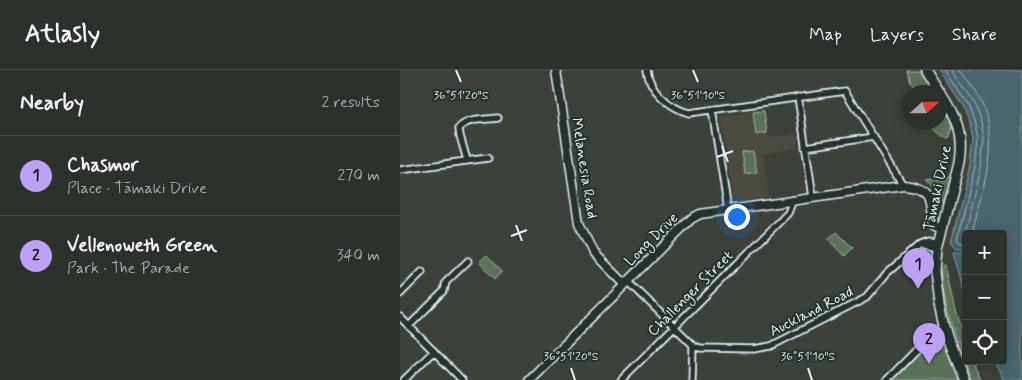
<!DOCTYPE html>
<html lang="en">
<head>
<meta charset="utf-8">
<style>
	:root { --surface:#2d312c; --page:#353934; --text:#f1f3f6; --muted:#a7a9a9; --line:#484c48; --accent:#bca0f2 }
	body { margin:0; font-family:Mynerve,sans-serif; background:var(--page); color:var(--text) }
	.controls { position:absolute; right:15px; bottom:15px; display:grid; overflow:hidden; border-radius:5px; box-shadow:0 2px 12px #0003 }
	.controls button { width:45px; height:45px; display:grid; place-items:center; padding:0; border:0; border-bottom:1px solid var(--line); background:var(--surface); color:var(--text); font:25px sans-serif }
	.compass { position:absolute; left:502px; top:15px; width:45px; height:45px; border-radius:50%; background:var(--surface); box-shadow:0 2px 12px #0003; rotate:69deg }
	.you { position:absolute; left:336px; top:146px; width:18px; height:18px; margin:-12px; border:4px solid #fff; border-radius:50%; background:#1a73e8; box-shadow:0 0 0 8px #1a73e833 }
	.badge { display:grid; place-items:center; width:32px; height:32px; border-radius:50%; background:var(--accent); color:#111; font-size:16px; font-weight:700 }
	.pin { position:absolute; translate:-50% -41px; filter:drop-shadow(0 1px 2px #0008) }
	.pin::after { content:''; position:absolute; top:26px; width:18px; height:15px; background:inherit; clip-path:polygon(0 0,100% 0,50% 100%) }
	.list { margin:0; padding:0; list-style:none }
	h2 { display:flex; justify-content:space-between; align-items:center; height:65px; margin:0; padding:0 20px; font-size:21px }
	h2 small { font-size:16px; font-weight:400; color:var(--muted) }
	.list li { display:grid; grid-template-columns:32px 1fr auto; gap:15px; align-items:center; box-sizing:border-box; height:80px; padding:0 20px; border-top:1px solid var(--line) }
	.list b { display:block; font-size:19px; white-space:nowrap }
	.list p { margin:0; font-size:16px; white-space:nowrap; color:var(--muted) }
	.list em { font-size:16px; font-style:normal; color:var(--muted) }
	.icon { flex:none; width:28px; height:28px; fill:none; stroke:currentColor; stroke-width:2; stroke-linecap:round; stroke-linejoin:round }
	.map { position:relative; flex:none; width:622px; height:310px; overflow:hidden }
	header { display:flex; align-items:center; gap:30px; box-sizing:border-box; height:70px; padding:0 25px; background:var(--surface); border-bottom:1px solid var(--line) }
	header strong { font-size:24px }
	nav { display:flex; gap:28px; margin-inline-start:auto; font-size:18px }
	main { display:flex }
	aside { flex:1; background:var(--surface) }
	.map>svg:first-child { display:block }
	.built { fill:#4b4b43 }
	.green { fill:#5a7358; stroke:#a1b2a8 }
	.water { fill:#48656e; stroke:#889da5 }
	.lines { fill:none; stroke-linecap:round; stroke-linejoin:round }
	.shore { stroke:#a8b9c1; stroke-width:1 }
	.minor-casing { stroke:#e8f1f8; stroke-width:9 }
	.tertiary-casing { stroke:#e8f1f8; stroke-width:11 }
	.primary-casing { stroke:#e8f1f8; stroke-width:12 }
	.minor { stroke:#26332d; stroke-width:5.5 }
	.tertiary { stroke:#26332d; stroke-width:8 }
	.primary { stroke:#26332d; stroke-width:9 }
	.ticks { fill:none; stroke:#e8f1f8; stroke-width:2 }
	.labels { text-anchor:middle; stroke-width:4; stroke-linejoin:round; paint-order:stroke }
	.street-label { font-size:15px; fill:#e8f1f8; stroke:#26332d }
	.ticks-label { font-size:12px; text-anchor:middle; fill:#e8f1f8; stroke:#26332d; stroke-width:4; stroke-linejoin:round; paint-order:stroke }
</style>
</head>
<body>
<header>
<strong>Atlasly</strong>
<nav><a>Map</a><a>Layers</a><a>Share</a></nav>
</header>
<main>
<aside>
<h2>Nearby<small>2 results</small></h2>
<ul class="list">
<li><span class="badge">1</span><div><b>Chasmor</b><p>Place · Tāmaki Drive</p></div><em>270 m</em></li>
<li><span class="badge">2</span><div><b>Vellenoweth Green</b><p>Park · The Parade</p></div><em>340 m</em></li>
</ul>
</aside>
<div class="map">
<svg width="622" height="310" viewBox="0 0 622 310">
	<rect width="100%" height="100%" fill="#3c413a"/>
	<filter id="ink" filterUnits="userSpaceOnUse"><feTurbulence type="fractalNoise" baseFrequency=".02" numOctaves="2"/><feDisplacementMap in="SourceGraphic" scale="10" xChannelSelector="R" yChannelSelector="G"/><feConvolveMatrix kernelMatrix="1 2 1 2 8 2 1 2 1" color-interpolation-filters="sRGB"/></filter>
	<g filter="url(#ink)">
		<!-- built -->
		<path class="built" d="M365,39L369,68L396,64L398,78L363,84L369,127L337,131L333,128L321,47Z"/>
		<!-- green -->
		<path class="green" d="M506,0H522L537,22H516L515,18L510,12Z
			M540,26C548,40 555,51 549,68L546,69C540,64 533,59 529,53L540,52Z
			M364,41L367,63L356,65L353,42Z
			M353,81L357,102L345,104L342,82Z
			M551,107L543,137L538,120L526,110Z
			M436,162L452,178L444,186L428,169Z
			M87,185L102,201L95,209L79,192Z
			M544,195H546L556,242L566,272V291H572L580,310H571C562,290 534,212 544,195Z
			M540,263L557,310H492L538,264Z"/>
		<!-- water -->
		<path class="water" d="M539,0H622V310H605L594,291H603V164H566V178H557L551,172L570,95L573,69L570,55L563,37Z
			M554,182H566V226Z"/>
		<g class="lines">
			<!-- shore -->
			<path class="shore" d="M545,0L568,35L575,54L578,69L575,97L557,169L560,173H566
				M552,0L574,33L581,52L584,68L581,98L565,164L566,166
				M561,0C567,9 575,19 580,29C602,73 584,115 573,159L577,164"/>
			<defs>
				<path id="minor" d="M247,0C249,20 270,38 289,43L445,21L503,115
					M398,27L413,127
					M312,40L328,140
					M405,77L474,67
					M67,90L60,66L59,58C67,48 87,50 98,48
					M0,100L88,88
					M520,174L537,178
					M227,213L231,214L295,277L301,278L354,279L371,276L467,227L487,203L520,174L528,171L539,172
					M0,224L22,202
					M0,247L62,310
					M9,256L44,221L46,212L68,191
					M4,310L34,281
					M221,310L388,143L393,130
					M292,310L293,275
					M487,310L535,261L544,256"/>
				<path id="tertiary" d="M156,0L179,153L193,183L221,211L227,213
					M129,310L291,149L300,144L503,115C535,118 529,130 533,155L542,159"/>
				<path id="primary" d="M525,0L539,22
					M540,23C555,46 564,65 559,93L537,178L535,201L539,235L544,256L550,276L564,310"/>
			</defs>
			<!-- minor casing -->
			<use href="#minor" class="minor-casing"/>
			<!-- tertiary casing -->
			<use href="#tertiary" class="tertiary-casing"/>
			<!-- primary casing -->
			<use href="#primary" class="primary-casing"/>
			<!-- minor -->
			<use href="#minor" class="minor"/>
			<!-- tertiary -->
			<use href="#tertiary" class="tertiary"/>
			<!-- primary -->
			<use href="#primary" class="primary"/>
		</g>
	</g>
	<!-- ticks -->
	<path class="ticks" d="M56,0L61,12M293,0L298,12M322,76L328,92M317,87L333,81M116,155L122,171M111,166L127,160M171,298L175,310M408,298L412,310"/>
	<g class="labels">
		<!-- street labels -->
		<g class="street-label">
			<text transform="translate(185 98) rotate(81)" y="5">Melanesia Road</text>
			<text transform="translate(537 118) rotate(-78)" y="5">Tāmaki Drive</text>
			<text transform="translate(251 169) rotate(-45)" y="5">Long Drive</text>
			<text transform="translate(290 223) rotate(-45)" y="5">Challenger Street</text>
			<text transform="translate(411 241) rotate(-27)" y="5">Auckland Road</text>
		</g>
	</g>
	<g class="ticks-label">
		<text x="61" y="29">36°51'20"S</text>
		<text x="298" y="29">36°51'10"S</text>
		<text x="171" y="290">36°51'20"S</text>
		<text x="408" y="290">36°51'10"S</text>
	</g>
</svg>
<div class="controls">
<button>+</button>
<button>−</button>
<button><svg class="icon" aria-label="locate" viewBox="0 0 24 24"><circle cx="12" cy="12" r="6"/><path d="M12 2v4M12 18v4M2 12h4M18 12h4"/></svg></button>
</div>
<svg class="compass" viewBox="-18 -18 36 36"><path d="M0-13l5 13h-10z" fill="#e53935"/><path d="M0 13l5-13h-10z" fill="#a7a9a9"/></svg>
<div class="you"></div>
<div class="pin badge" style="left:518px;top:219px">1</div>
<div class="pin badge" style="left:529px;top:294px">2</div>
</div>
</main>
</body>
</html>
